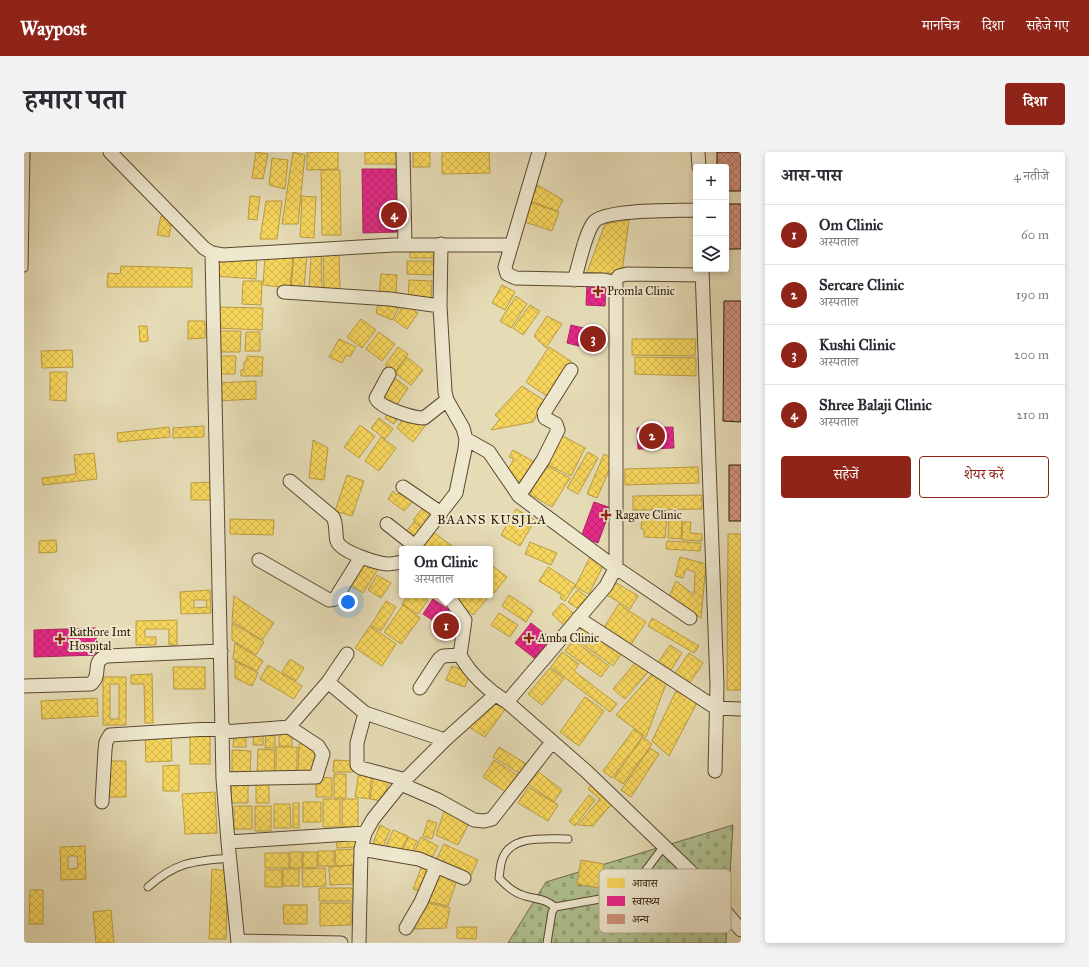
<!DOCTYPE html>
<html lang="hi">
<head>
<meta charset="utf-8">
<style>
	:root { --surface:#fff; --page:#f2f2f3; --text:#2b2b33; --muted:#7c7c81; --line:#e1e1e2; --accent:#8f2418 }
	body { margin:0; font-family:"IM FELL Great Primer","Noto Serif Devanagari",serif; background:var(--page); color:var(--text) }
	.controls { position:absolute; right:12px; top:12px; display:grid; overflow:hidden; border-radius:4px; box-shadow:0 2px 6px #0003 }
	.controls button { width:36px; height:36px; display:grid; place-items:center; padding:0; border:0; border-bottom:1px solid var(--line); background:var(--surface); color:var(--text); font:20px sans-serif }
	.you { position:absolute; left:324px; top:450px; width:14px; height:14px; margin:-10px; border:3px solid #fff; border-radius:50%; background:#1a73e8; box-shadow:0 0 0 6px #1a73e833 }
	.badge { display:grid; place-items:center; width:26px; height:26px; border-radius:50%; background:var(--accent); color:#fff; font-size:13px; font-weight:700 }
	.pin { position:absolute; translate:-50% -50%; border:2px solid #fff; box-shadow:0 1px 4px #0006 }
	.popup { position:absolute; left:375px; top:394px; width:94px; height:52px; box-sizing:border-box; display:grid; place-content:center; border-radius:4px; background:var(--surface); filter:drop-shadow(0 1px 3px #0005); font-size:13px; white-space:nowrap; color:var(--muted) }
	.popup b { font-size:15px; color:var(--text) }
	.popup::after { content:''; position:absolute; left:50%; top:100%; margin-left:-8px; border:8px solid transparent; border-top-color:var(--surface) }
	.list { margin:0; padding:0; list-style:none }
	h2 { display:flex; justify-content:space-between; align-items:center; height:52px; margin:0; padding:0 16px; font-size:17px }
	h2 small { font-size:13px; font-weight:400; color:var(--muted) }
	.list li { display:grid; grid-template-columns:26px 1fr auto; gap:12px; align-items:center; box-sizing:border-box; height:60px; padding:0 16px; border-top:1px solid var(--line) }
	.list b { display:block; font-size:15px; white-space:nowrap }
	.list p { margin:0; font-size:13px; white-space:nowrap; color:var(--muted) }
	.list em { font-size:13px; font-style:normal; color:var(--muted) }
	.actions { display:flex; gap:8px; padding:12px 16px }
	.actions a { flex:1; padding:9px 0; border:1px solid var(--accent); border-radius:4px; text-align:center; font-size:14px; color:var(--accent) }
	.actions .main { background:var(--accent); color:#fff }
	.icon { flex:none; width:22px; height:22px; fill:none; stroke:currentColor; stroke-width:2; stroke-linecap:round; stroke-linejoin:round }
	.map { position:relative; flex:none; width:717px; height:791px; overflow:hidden; border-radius:4px }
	header { display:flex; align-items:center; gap:24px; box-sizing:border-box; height:56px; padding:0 20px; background:var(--accent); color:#fff }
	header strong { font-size:19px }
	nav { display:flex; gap:22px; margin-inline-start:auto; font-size:14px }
	.intro { display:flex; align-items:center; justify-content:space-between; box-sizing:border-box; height:96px; padding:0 24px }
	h1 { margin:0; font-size:28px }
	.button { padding:10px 18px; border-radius:4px; background:var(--accent); color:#fff; font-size:14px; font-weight:700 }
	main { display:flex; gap:24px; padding:0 24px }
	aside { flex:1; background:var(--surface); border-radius:4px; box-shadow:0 2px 6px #0003 }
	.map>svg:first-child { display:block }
	.cemetery { fill:url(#cemetery-stones); stroke:#6e6c4a }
	.homes { fill:url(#homes-cross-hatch); stroke:#b99c41; fill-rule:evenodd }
	.health { fill:url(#health-cross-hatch); stroke:#af2462 }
	.building { fill:url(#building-cross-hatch); stroke:#2b1703 }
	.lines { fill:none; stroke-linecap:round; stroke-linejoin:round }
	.service-casing { stroke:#5a4830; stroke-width:9 }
	.minor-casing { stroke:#5a4830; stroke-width:15 }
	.service { stroke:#eee8cf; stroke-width:7 }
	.minor { stroke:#eee8cf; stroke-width:13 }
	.poi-dot { fill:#8f2418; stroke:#eee8cf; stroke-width:1.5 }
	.labels { text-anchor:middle; stroke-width:4; stroke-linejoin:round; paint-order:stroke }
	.poi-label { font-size:12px; fill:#2b1703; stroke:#eee8cf; text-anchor:start }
	.neighbourhood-label { font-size:13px; letter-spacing:1px; fill:#2b1703; stroke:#eee8cf }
	.key { fill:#eee8cf; stroke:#b4a992; stroke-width:1 }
	.key-label { font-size:11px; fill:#2b1703 }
</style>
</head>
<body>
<header>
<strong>Waypost</strong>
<nav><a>मानचित्र</a><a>दिशा</a><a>सहेजे गए</a></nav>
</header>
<div class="intro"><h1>हमारा पता</h1><a class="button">दिशा</a></div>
<main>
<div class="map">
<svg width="717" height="791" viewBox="0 0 717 791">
	<defs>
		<pattern id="cemetery-stones" width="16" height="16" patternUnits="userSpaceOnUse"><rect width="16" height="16" fill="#b0c191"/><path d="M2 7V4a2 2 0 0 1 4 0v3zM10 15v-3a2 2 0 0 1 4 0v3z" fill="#98a57b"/></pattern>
		<pattern id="homes-cross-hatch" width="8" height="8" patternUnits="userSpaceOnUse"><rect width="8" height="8" fill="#f6d55c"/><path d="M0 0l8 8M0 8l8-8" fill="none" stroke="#d3b64e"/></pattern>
		<pattern id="health-cross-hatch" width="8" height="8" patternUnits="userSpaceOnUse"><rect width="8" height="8" fill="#e7298a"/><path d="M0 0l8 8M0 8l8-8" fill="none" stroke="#bb226f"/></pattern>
		<pattern id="building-cross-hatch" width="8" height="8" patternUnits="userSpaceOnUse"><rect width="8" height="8" fill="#d1937f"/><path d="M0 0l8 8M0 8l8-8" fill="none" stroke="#a76"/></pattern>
	</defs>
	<rect width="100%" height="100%" fill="#e5dbb5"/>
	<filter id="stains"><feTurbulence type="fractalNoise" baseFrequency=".005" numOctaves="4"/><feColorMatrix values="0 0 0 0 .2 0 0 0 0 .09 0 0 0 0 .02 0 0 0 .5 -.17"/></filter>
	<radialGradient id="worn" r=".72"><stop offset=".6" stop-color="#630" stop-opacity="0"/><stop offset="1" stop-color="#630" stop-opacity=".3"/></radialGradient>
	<!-- cemetery -->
	<path class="cemetery" d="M709,673L702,791H484L522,730Z"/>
	<!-- homes -->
	<path class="homes" d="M232,0L244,2L239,27L228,26Z
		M269,0L281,3L274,72H258Z
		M283,0H314V17L283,18Z
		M341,0H375V12H341Z
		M389,0H406V15H389Z
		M418,0H465L466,21L418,22Z
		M248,6L264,8L261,37L245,33Z
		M297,18H316L317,83H298Z
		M514,33L539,48L533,59L506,49Z
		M226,44L236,45L233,68L224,67Z
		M278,44L292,45L290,86L276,85Z
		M242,49H258L253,87H236Z
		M505,50L535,60L528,79L498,69Z
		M137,64L148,66L145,85L133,83Z
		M605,68L598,120L562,123L581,72Z
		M386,95H412V106H386Z
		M315,99L316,138H300L299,100Z
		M270,102L283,103L280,137L267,136Z
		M287,103H297L298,137L285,138Z
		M233,104L232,127L190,124L191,106Z
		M241,104L269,106L266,136L239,133Z
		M383,109H410V123L383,122Z
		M97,114L168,116V135H83L84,121L96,122Z
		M357,122L373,123L372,144L355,143Z
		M385,128L408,129L407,148L384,147Z
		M219,129H238L237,153L218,152Z
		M478,133L491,140L481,158L468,151Z
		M492,144L503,152L487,176L476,169Z
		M355,147L378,150L368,168L352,161Z
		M381,152L394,161L383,177L370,168Z
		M506,153L516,159L499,183L489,176Z
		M193,155L239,156L238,178L193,176Z
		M523,164L538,172L522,196L510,184Z
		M337,167L352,178L338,196L323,185Z
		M164,169H181V186L164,187Z
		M115,174H123L124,189L116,190Z
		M192,179H217L216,200H192Z
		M222,180H236V199H221Z
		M355,180L371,192L358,209L342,197Z
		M315,187L332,195L326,205L322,203L318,211L305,205Z
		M608,187H672L671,204L608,203Z
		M374,195L384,202L371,220L361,213Z
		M525,195L548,210L524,245L502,230Z
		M48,198L49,215L18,216L17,199Z
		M192,204H212L211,222H192Z
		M223,204L239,205L238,224H217V218H220V210H222Z
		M383,205L399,218L387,233L371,221Z
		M611,205L672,206V224L611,222Z
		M26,220H43L42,249L26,248Z
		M368,224L384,236L372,254L355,242Z
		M232,229V247L193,249V231Z
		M498,234L521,249L509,270L467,278L476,267L471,263Z
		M367,257L376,263L370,272L361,266Z
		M380,265L401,274L389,290L373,276Z
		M355,266L369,277L361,287L347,276Z
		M336,273L351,284L335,306L320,295Z
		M180,274V285L149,286V276Z
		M145,275L146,285L94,290L93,281Z
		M535,282L561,296L547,324L520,311Z
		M357,285L372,296L355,319L341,309Z
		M289,288L304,296L300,328L285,326Z
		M489,298L514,312L501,335L481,322L490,307L485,305Z
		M564,300L574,306L554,342L543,336Z
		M70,301L73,327L19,333L18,326L52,322L50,303Z
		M580,302L590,307L573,346L563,342Z
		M519,312L546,326L528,355L502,340Z
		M674,315L675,331L601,333V317Z
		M323,323L340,329L328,364L311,359Z
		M188,330V348H167V331Z
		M379,337L393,345L380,359L364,347L369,339L373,343Z
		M678,343V357L609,358V344Z
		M402,352L411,359L397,375L389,368Z
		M492,357L511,368L496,394L477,383Z
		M621,363L643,364L641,386L620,385V377H617L618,367H621Z
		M645,364L658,365L657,387L644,386Z
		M206,367L250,368L249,383L206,382Z
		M390,370L399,377L392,387L382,380Z
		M659,370H667L666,381L678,382V389L658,388Z
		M406,378L431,396V397H395Z
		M704,382H717V538H703Z
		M32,388L33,400L15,401V389Z
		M643,389L677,391L676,399L642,397Z
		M506,390L533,401L527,413L501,402Z
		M566,405L579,414L565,442L551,435Z
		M656,405L682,412L677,466L645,445L652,429L670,443L671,420L662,417L659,426L651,424Z
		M339,407L354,417L339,441L321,430Z
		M466,412L483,425L470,441L466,438Z
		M524,415L552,433L541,449L536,446L538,443L515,429Z
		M353,423L367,431L357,446L344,438Z
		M591,430L614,444L606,457L583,443Z
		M186,438L187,461L157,462L156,440ZM170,448H182L183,455L170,456Z
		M553,438L565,446L556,458L544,450Z
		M384,443H397L404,448L394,462L378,452Z
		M432,443H458L463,447L449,463L430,446Z
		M485,443L509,459L502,470L478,454Z
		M210,444L250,471L238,488L208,469Z
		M362,449L372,455L357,479L347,473Z
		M538,451L550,462L540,473L528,462Z
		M595,452L622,470L604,497L577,480Z
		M379,453L396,466L377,492L360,480Z
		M475,461L494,473L486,485L467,473Z
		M628,466L675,494L670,501L624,474Z
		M153,468V493H145V477H121V485H132V493H112V469Z
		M208,471L240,490L232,503L208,488Z
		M561,472L599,499L589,514L551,487Z
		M346,474L372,492L358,514L331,496Z
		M549,488L585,514L577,525L541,499Z
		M211,491L239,509L233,519L209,507Z
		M646,493L658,501L643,524L631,515Z
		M538,500L555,512L550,519L593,552L586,560L527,515Z
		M665,501L679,511L663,535L648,526Z
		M266,507L280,516L272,529L258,520Z
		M211,509L234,521L228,534L211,526Z
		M612,510L624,520L601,547L589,537Z
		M244,513L278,534L270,547L236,527Z
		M428,514L446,521L441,535L422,528Z
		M149,515H181V537H150Z
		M526,516L540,527L518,553L504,542Z
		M128,522L129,571H121L120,532H107V523Z
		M628,522L642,532L622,585L592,563Z
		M79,525H102V573H79ZM86,532H95V567H86Z
		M652,539L674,549L645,604L628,589Z
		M561,545L580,559L555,594L536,580Z
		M73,546L74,564L18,567L17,549Z
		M470,547L482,556L461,585L443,574Z
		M610,577L619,584L588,626L579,619Z
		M166,580H186V612H166Z
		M147,581L148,609L122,610L121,582Z
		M230,581H239V593H229Z
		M255,581H268V594H255Z
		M210,582H222V595H209Z
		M242,582H251V596H241Z
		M619,585L628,592L599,632L590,626Z
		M275,592H291L290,622L274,621Z
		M252,595H273V625L252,624Z
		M475,595L504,613L498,623L469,605Z
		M626,596L635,602L607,645L597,638Z
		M234,597L251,598L250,625L233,624Z
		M208,598L227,599L226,624L208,623Z
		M310,608L329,609V620H309Z
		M470,608L496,625L485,642L459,625Z
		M83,609H102V645H84Z
		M155,613V639H139V614Z
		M512,618L538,638L530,650L502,631Z
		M335,619L348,621L345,647L331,645Z
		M350,621L367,625L358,649L346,647Z
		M310,622H322V646H310Z
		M292,625L308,626V645H292Z
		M208,628H224V651H207Z
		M232,628H245V651H232Z
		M569,631L590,649L569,674L554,673L576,647L564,637Z
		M504,635L534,653L524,669L494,651Z
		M191,640L193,681L161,682L158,642Z
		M565,643L571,648L551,674L545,669Z
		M299,647H316V675H299Z
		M318,647H334V675H318Z
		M279,650H297V670H279Z
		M269,651H275V676H269Z
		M250,652H266L267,676H250Z
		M210,654H228V677H210Z
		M231,654H247V679H231Z
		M422,654L447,667L434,693L412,683Z
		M404,668L413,671L408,687L399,684Z
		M356,673L366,678L359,695L349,691Z
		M369,678L384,684L376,701L362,694Z
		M312,683H331L332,695L313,696Z
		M384,685L393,689L386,704L378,700Z
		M397,685L414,694L405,711L389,702Z
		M420,692L454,708L445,728L410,712Z
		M61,694L62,727L37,728L36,695ZM44,704H53L54,716L44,717Z
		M331,697L332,713L312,714L311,698Z
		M294,699H310V714H294Z
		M266,700H278V716H266Z
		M279,700H293V715L279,716Z
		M241,701H265V716H241Z
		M557,708L580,712L576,736L553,732Z
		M399,711L409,715L399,741L389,737Z
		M328,713L329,732L306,733L305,715Z
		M301,716L302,734L279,735L278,717Z
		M188,717L204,719L202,787H185Z
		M259,717H275V734H259Z
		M241,718H258V735H241Z
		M411,721L433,728L424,754L402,749Z
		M295,736H329V749H295Z
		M6,738H19V772H5Z
		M401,750L426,756L422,776L388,777Z
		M296,751H327V773L296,774Z
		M259,753H283V772H260Z
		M87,758L90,791H72L69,760Z
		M433,775H453L452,787L433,786Z"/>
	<!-- health -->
	<path class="health" d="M338,17H372L373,80L339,81Z
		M563,132L582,133L581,154L562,153Z
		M547,173L580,181L576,199L543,191Z
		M649,275L650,296L614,297L613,276Z
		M570,350L587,356L574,391L557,385Z
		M409,447L440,468L430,483L399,462Z
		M507,471L530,489L514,509L491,491Z
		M72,476L73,503L10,505V478Z"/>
	<!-- building -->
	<path class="building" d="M693,0H717V39H702V15H693Z
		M703,52H717V97H703Z
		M700,149H717V270L699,269Z
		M705,313H717V369H705Z"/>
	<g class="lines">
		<defs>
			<path id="service" d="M0,116L2,0
				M124,735C152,710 169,709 205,706
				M531,755C520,746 514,748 501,744C490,741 483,735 475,726C476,720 476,714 478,708C486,682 524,687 544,687
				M523,791L528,760L531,755L604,742L640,694"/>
			<path id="minor" d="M86,0L180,96L188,101L199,103L370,93H486
				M379,0L381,92
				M674,0L675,15
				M188,101L199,627L204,690L214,791
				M678,117L693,533L691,619
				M550,128C555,114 561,81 570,70C581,57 652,59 672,58
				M591,131L595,124L603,122L678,123
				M260,140L366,147L416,154
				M365,222L352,246C356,256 389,266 400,266L423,248
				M442,287L465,300L495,344L585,411L666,466
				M266,329L309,365C313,372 311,381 313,389C317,400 352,411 363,412C368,412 373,411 378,410
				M379,335L417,361
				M495,344L519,308L534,278L532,272L521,266L520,261L547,218
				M363,372L391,394
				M391,397V394L432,341L441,297L442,287L439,276L423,248L421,240L416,154L417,92
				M235,408L305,448L311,447L337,405
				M426,443L429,451L441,468L436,503C446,522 465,539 483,550L562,619L670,723L717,778
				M554,466L692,556L717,557
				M304,530L341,561L421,588
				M0,534L67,532C79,522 66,509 83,504L197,499
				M396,536L415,507L419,504L436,503
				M483,550L582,434L592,415V133L589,130L580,128L492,126L483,122L481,115L515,0
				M341,561L333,591V613L337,616L382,628
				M265,575L304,530L323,502
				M199,580L265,575L294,594L299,602L292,625L199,627
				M377,632L414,648L450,668L460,669L468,667L528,590
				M78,650L81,598L82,590L86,583L200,576
				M204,690L341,681
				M337,697L395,707L440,726
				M382,776L397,750L412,715
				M214,789L317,791
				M335,791L337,697L341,681L349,667L377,632L421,588L471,543"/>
		</defs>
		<!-- service casing -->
		<use href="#service" class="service-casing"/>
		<!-- minor casing -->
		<use href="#minor" class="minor-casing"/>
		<!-- service -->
		<use href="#service" class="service"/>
		<!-- minor -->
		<use href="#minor" class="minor"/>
	</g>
	<!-- markers -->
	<g class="poi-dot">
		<path d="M572 133h4v4h4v4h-4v4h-4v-4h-4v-4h4z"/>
		<path d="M580 357h4v4h4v4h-4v4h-4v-4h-4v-4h4z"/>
		<path d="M503 480h4v4h4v4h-4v4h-4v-4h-4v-4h4z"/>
		<path d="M34 481h4v4h4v4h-4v4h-4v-4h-4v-4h4z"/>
	</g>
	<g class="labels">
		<!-- poi labels -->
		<g class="poi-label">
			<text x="583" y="143">Promla Clinic</text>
			<text x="591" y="367">Ragave Clinic</text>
			<text x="45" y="484">Rathore Imt<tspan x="45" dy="14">Hospital</tspan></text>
			<text x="514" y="490">Amba Clinic</text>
		</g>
		<!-- neighbourhood labels -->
		<g class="neighbourhood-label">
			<text x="468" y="372">BAANS KUSJLA</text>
		</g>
	</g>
	<!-- legend -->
	<rect x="575" y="717" width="132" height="64" rx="6" class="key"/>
	<rect x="583" y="726" width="18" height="10" fill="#f6d55c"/>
	<rect x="583" y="744" width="18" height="10" fill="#e7298a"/>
	<rect x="583" y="762" width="18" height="10" fill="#d1937f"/>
	<g class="key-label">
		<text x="608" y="735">आवास</text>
		<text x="608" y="753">स्वास्थ्य</text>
		<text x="608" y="771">अन्य</text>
	</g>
	<rect width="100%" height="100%" filter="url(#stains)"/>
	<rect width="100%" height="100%" fill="url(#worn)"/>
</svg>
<div class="controls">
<button>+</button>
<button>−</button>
<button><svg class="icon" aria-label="layers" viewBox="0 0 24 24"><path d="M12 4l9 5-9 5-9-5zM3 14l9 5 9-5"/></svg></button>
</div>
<div class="you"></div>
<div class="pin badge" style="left:422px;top:474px">1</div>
<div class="popup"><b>Om Clinic</b>अस्पताल</div>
<div class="pin badge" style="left:628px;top:284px">2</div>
<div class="pin badge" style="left:569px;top:187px">3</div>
<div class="pin badge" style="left:370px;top:63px">4</div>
</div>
<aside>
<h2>आस-पास<small>4 नतीजे</small></h2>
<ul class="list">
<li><span class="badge">1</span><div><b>Om Clinic</b><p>अस्पताल</p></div><em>60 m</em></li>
<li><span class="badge">2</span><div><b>Sercare Clinic</b><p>अस्पताल</p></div><em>190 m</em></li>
<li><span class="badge">3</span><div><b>Kushi Clinic</b><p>अस्पताल</p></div><em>200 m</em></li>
<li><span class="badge">4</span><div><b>Shree Balaji Clinic</b><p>अस्पताल</p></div><em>210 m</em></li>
</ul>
<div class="actions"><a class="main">सहेजें</a><a>शेयर करें</a></div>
</aside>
</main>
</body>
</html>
